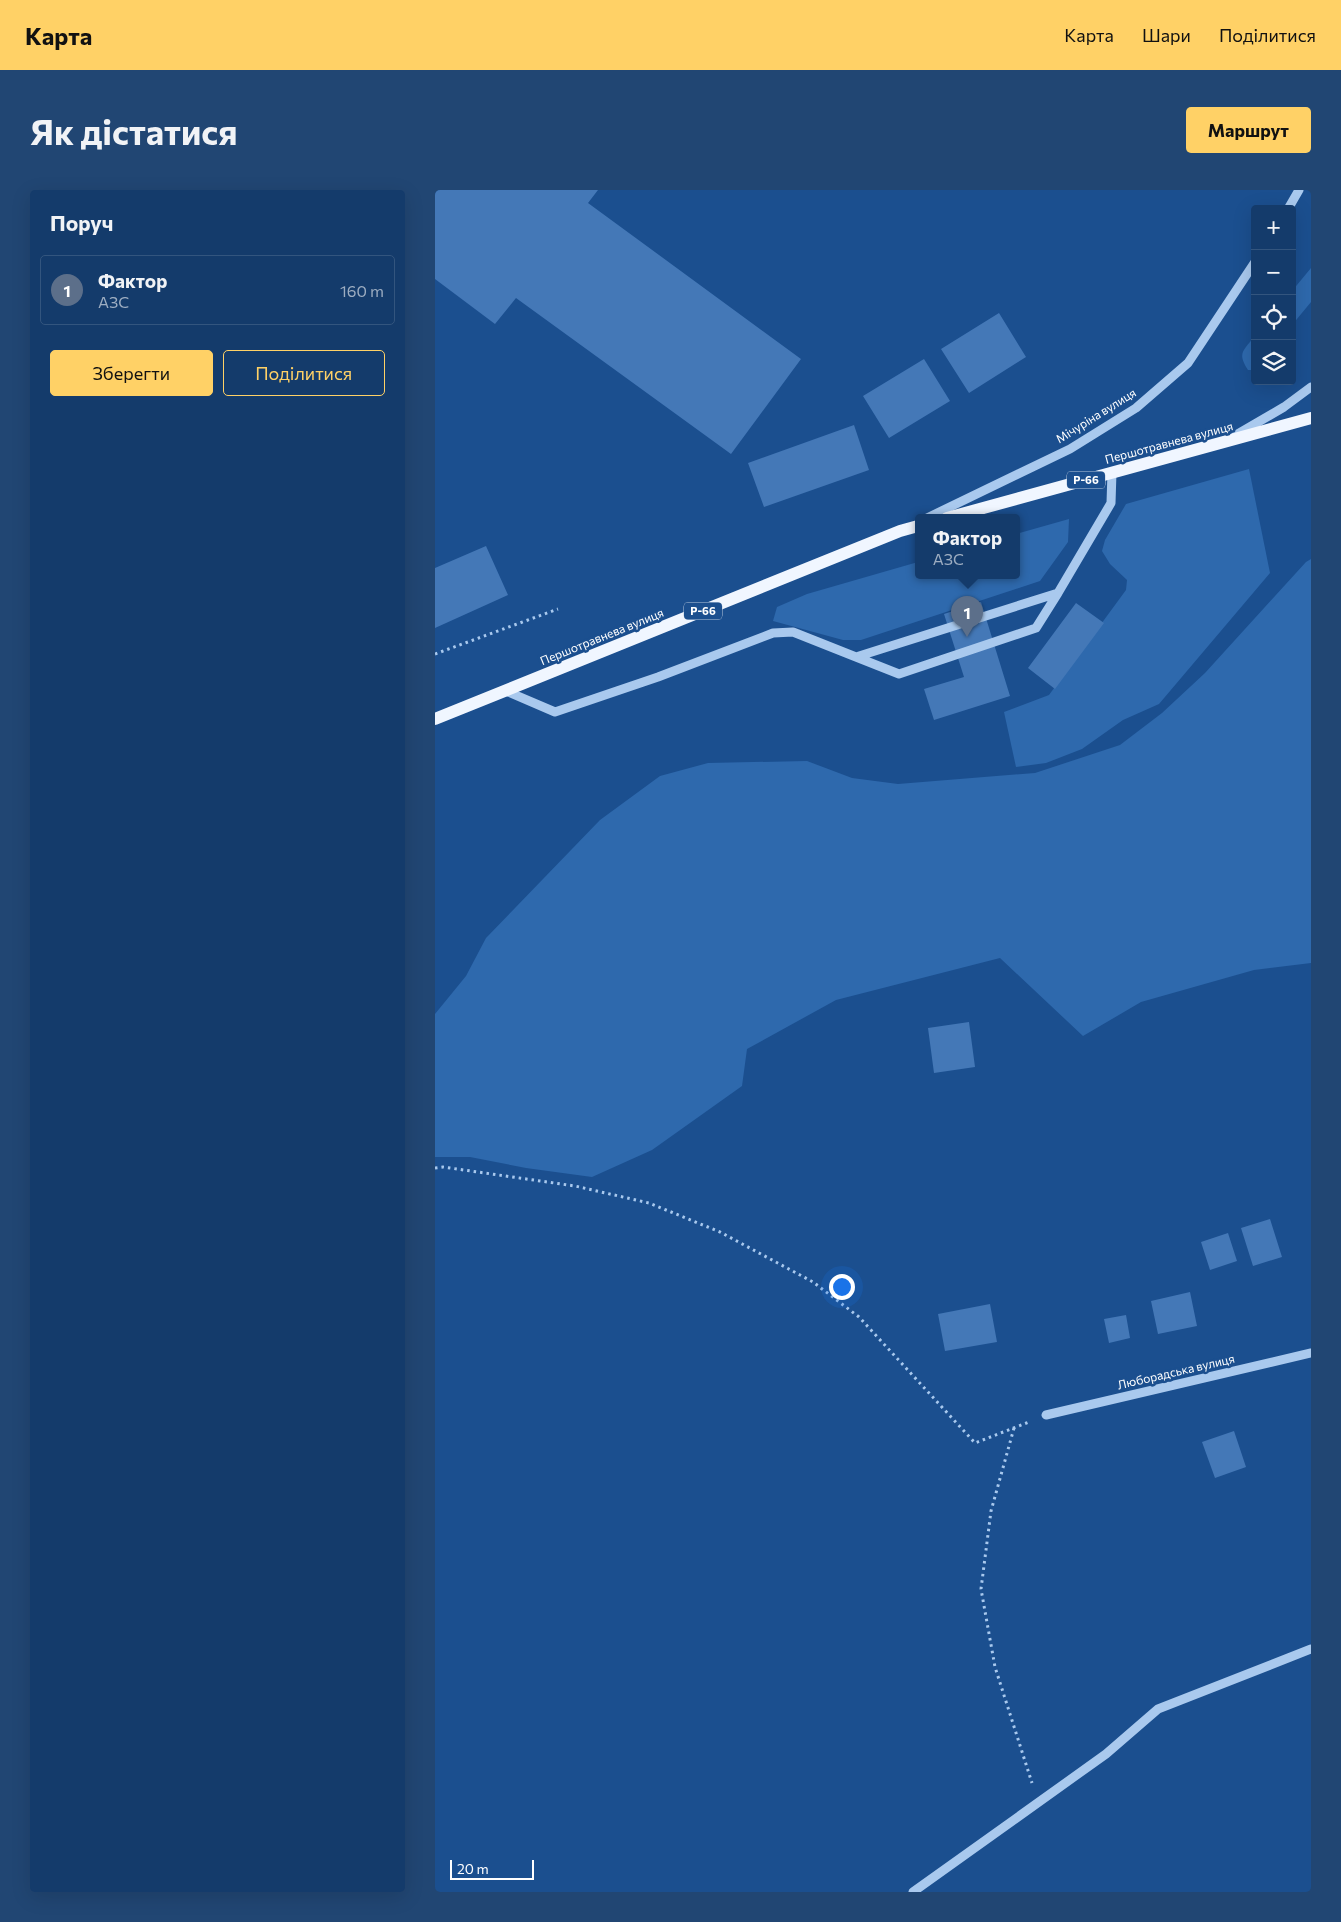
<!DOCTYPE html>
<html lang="uk">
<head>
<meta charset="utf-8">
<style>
	:root { --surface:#143b6b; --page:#214673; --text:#f1f3f6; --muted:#9dadc1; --line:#33557e; --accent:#ffd166 }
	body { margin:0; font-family:Commissioner,sans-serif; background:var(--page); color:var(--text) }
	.controls { position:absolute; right:15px; top:15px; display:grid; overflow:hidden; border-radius:5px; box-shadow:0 5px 20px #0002 }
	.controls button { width:45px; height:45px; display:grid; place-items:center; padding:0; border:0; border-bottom:1px solid var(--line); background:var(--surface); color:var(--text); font:25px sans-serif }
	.scale { position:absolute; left:15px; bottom:12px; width:84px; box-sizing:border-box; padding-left:5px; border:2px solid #fff; border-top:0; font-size:14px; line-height:18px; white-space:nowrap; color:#fff; -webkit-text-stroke:4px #1b4f8f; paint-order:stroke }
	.you { position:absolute; left:406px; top:1096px; width:18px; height:18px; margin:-12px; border:4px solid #fff; border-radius:50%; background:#1a73e8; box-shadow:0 0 0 8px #1a73e833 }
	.badge { display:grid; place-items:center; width:32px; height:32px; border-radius:50%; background:var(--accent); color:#fff; font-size:16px; font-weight:700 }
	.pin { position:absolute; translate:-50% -41px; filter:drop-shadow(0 1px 2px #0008) }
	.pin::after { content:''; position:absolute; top:26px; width:18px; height:15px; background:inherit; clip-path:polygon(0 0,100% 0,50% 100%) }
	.popup { position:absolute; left:480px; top:324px; width:105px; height:65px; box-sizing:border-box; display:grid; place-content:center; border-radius:5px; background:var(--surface); filter:drop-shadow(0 1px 4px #0005); font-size:16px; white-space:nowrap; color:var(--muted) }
	.popup b { font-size:19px; color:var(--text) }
	.popup::after { content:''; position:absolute; left:50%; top:100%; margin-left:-10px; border:10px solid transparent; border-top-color:var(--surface) }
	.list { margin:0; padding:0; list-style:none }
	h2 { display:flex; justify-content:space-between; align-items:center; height:65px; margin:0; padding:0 20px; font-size:21px }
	h2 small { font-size:16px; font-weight:400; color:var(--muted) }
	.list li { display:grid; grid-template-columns:32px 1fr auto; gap:15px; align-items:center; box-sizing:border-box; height:70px; margin:0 10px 10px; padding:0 10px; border:1px solid var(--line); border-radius:5px }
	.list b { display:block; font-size:19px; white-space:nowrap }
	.list p { margin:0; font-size:16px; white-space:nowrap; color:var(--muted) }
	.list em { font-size:16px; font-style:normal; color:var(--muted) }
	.actions { display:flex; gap:10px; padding:15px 20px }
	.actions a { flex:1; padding:11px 0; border:1px solid var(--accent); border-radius:5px; text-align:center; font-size:18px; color:var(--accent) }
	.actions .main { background:var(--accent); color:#111 }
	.icon { flex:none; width:28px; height:28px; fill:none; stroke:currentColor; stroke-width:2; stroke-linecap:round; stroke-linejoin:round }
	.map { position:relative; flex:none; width:876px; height:1702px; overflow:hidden; border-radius:5px }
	header { display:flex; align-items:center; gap:30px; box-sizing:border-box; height:70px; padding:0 25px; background:var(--accent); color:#111 }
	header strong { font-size:24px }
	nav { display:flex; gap:28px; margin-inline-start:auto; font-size:18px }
	.intro { display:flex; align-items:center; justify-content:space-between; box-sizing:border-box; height:120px; padding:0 30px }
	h1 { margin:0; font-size:35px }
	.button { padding:12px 22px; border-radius:5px; background:var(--accent); color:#111; font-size:18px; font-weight:700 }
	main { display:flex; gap:30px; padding:0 30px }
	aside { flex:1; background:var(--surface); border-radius:5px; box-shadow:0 5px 20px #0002 }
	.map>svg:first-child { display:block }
	.green { fill:#2e69ad }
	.building { fill:#4478b7 }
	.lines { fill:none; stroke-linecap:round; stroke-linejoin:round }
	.path { stroke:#a9c9ee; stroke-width:3; stroke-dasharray:2.5 4; stroke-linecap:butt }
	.minor { stroke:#a9c9ee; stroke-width:9 }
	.major { stroke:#f0f6ff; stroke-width:12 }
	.labels { text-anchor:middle; stroke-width:5; stroke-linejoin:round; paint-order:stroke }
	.shield { fill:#1b4f8f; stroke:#bbcadd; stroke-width:1 }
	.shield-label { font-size:11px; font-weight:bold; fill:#fff }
	.street-label { font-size:12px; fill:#fff; stroke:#1b4f8f }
</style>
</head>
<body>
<header>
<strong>Карта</strong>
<nav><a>Карта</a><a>Шари</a><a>Поділитися</a></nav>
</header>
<div class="intro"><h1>Як дістатися</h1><a class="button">Маршрут</a></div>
<main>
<aside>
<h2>Поруч<small></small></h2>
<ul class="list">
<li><span class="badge" style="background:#5c6f8a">1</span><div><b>Фактор</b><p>АЗС</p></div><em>160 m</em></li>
</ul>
<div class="actions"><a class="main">Зберегти</a><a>Поділитися</a></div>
</aside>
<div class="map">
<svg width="876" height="1702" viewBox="0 0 876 1702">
	<rect width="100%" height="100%" fill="#1b4f8f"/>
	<!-- green -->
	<path class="green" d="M876,78V112L857,135V101Z
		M820,146V180H813C802,163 808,161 820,146Z
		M814,279L835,383L724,514L688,530L647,559L611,573L581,577L569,522L614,505L691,400L692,390L675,374L667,361L670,350L691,314Z
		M634,329L633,352L605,391L426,450H408L338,431L342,417L372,404L483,372V386H581V344Z
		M876,369V773L819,780L706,812L648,846L565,768L401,810L312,859L307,896L217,960L157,987L91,978L35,967H0V824L31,786L51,748L165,630L225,586L273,573L372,571L417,588L463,594L600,583L685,555L727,523L770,483L871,372Z"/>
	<!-- building -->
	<path class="building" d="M0,0H163L153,13L366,169L296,264L81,108L60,134L0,89Z
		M564,123L591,167L534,203L506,159Z
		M489,169L515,211L454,248L428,206Z
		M419,235L434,280L329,317L313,273Z
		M51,356L73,405L0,438V378Z
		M546,412L575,506L499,530L489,499L529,487L509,424Z
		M641,413L669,433L620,499L593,478Z
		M534,832L540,877L499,883L493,838Z
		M835,1029L847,1067L818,1076L806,1038Z
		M793,1043L802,1071L775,1080L766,1052Z
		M755,1102L762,1136L723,1144L716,1111Z
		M555,1114L562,1152L510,1161L503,1124Z
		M691,1125L695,1148L674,1153L669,1129Z
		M799,1241L811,1277L780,1288L767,1252Z"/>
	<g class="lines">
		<!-- path -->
		<path class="path" d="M0,464L123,419
			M0,978L8,977L140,996L214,1013L285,1042L378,1092L424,1127L540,1253L594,1232
			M579,1238L556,1321L546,1399L560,1477L597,1593"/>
		<!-- minor -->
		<path class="minor" d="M853,19L864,0
			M801,245L849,217L876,197
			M492,328L635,259L701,218L753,173L820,72
			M421,467L464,484L601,438L623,403
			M71,501L120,522L223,487L338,443L358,442L421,467L623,403L676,313L677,282
			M611,1225L876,1163
			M478,1702L671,1564L723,1519L876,1459"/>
		<!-- major -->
		<path class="major" d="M512,328L876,228
			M0,529L465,341L483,336"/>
	</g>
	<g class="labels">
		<!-- shield labels -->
		<g class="shield">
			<rect x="632" y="281.5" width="38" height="17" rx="4"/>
			<rect x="249" y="412.5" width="38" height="17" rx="4"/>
		</g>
		<g class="shield-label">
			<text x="651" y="294">Р-66</text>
			<text x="268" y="425">Р-66</text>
		</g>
		<!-- street labels -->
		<g class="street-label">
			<text transform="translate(661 226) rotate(-32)" y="4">Мічуріна вулиця</text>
			<text transform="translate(734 253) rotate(-15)" y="4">Першотравнева вулиця</text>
			<text transform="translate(167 447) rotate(-22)" y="4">Першотравнева вулиця</text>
			<text transform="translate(741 1182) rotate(-13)" y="4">Люборадська вулиця</text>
		</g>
	</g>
</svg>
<div class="controls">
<button>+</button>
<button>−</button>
<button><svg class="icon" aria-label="locate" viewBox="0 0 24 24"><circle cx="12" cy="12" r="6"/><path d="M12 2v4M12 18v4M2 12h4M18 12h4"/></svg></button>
<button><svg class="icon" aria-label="layers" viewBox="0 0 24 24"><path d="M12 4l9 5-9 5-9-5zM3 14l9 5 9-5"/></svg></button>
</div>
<div class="scale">20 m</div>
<div class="you"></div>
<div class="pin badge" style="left:532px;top:447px;background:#5c6f8a">1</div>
<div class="popup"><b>Фактор</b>АЗС</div>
</div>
</main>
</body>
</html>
